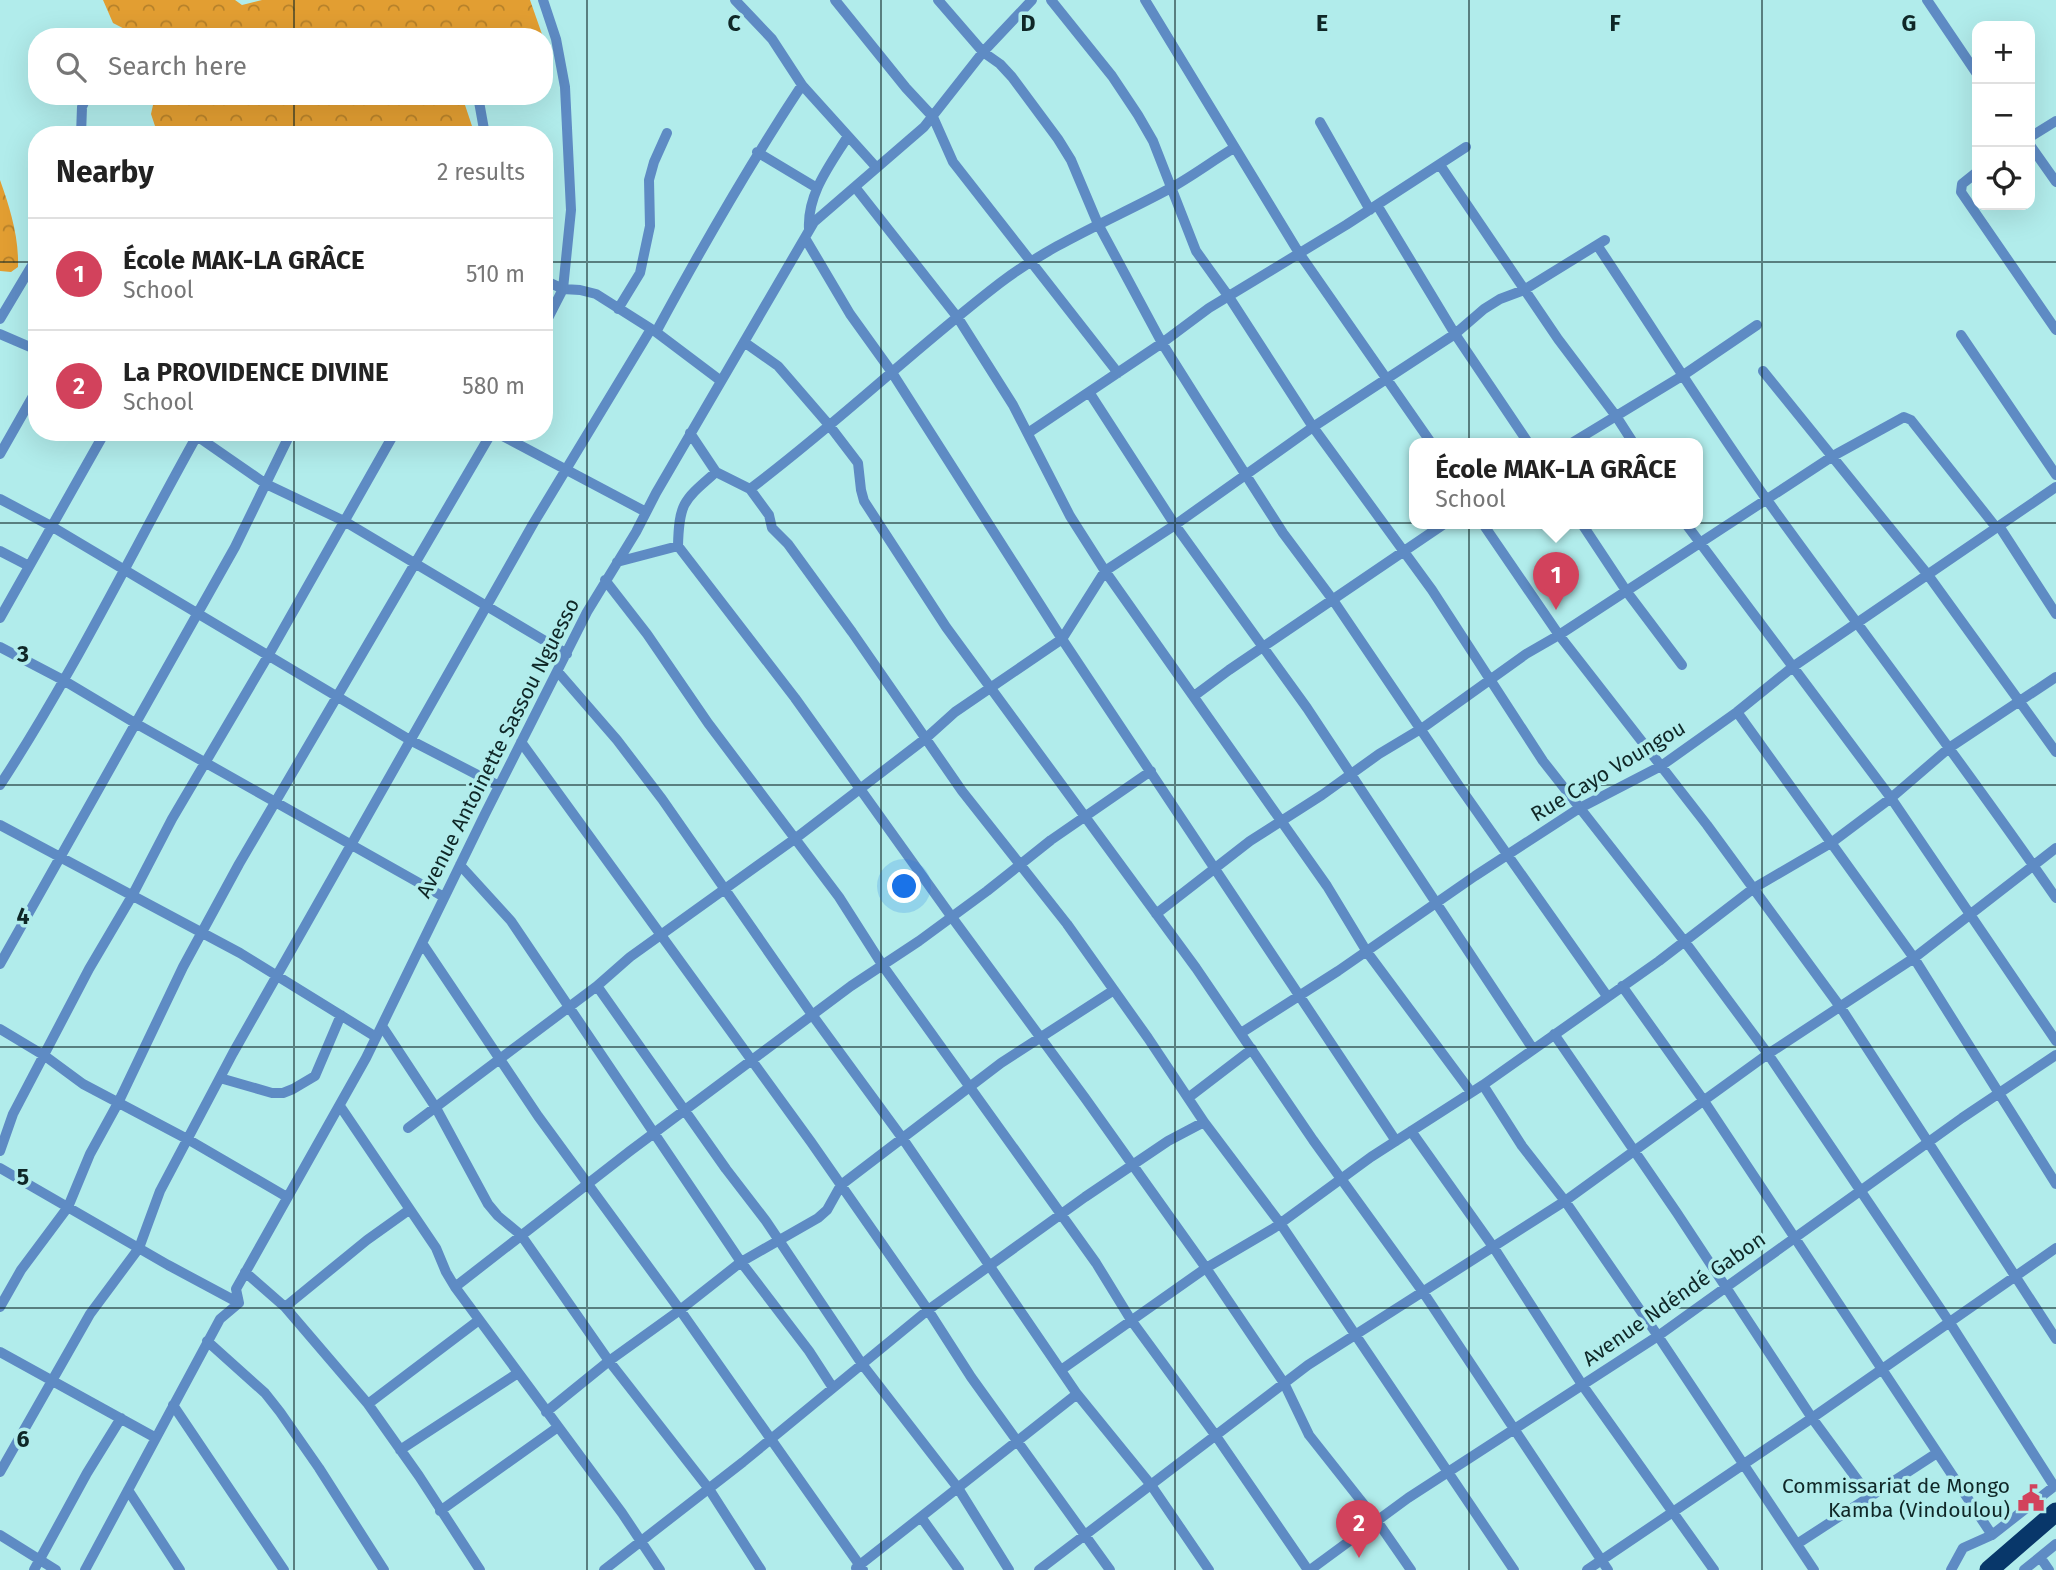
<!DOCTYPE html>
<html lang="en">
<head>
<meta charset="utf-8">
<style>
	:root { --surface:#fff; --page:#f6f6f6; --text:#222; --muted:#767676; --line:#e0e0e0; --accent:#d2425c }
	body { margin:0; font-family:"Fira Sans",sans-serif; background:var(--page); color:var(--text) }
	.controls { position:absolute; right:21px; top:21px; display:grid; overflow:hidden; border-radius:14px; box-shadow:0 7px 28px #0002 }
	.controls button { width:63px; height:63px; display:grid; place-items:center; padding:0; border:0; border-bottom:2px solid var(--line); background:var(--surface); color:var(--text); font:35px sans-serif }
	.you { position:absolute; left:905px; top:887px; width:24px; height:24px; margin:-18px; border:5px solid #fff; border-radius:50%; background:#1a73e8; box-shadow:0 0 0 10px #1a73e833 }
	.badge { display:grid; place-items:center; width:46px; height:46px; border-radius:50%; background:var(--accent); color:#fff; font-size:23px; font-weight:700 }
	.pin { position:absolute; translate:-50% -58px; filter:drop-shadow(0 2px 4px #0008) }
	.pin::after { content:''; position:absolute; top:37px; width:24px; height:21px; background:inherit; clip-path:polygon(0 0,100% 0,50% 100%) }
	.popup { position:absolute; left:1409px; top:438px; width:294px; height:91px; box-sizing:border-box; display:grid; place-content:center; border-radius:14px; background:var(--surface); filter:drop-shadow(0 2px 5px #0005); font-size:23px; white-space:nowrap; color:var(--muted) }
	.popup b { font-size:26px; color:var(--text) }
	.popup::after { content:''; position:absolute; left:50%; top:100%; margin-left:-14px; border:14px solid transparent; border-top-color:var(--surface) }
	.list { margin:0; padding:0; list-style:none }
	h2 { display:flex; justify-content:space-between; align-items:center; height:91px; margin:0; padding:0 28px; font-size:30px }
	h2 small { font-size:23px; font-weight:400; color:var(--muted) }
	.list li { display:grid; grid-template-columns:46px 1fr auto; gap:21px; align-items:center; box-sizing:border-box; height:112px; padding:0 28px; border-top:2px solid var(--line) }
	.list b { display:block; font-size:26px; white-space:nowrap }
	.list p { margin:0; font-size:23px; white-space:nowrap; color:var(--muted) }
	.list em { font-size:23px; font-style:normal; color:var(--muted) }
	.icon { flex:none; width:38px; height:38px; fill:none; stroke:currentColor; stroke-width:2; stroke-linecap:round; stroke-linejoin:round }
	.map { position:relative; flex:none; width:2056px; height:1570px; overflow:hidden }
	.search { position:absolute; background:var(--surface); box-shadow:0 7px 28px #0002; left:28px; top:28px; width:525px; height:77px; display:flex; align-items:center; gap:18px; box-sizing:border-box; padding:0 24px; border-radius:28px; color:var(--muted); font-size:26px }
	.panel { position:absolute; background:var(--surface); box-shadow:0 7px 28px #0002; left:28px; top:126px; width:525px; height:315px; border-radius:28px }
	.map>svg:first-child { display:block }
	.forest { fill:url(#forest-crowns) }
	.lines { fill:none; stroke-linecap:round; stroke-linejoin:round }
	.minor { stroke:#5e8bc4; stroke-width:10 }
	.trunk { stroke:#08376a; stroke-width:19 }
	.grid { fill:none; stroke:#0f2727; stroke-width:2; stroke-opacity:0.55 }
	.labels { text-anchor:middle; stroke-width:7; stroke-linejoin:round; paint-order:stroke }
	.street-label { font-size:21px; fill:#0f2727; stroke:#b1eceb }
	.poi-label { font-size:21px; fill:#0f2727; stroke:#b1eceb; text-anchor:end }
	.grid-label { font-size:23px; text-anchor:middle; font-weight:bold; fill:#0f2727; stroke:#b1eceb; stroke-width:7; stroke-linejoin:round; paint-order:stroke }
</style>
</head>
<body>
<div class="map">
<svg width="2056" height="1570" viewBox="0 0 2056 1570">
	<defs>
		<pattern id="forest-crowns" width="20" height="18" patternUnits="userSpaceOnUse" patternTransform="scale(1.75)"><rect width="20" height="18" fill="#e29e32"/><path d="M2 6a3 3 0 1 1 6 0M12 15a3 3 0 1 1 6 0" fill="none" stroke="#b6812a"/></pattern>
	</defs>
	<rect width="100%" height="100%" fill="#b1eceb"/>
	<!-- forest -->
	<path class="forest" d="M103,0H235L242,5L262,0H530L543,37H140L113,23Z
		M155,96H462L473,129L472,135H158L151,114Z
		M0,180C10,208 19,237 18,267L11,272L0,271Z"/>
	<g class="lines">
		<!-- minor -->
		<path class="minor" d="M543,0L556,39L565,87L571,210L563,289L544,326
			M735,0L772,39L802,85L876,167
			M835,0L906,88L933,117L953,162L1118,373
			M938,0L983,52L1000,64L1012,77L1058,139L1071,160L1098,224L1162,343L1201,405L1283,533L1333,600L1459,786L1607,996
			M1051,0L1112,76L1138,115L1153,141L1196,251L1229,297L1313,427L1432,590L1543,761L1685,942L1768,1054L1950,1323L2054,1486
			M1145,0L1299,253L1432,444
			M1927,0L1977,74
			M118,37L119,35
			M478,96L485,135
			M1320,122L1370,210
			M81,135L82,107L87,96
			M2030,137L2056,121
			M2030,145L2056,182
			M757,152L817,188
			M1440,165L1558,339L1616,416L1634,444
			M1977,172L1962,184L1961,192L2056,330
			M855,187L958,318L1013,405L1070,516L1105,571L1327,886L1367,952L1471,1092
			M1377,205L1455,334L1529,444
			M809,229C807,194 830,165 848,136
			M805,238L850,314L891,371L1062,639L1396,1141
			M1597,245C1654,330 1708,417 1767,500C1863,633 1963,763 2056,898
			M544,280L563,289L580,290L596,294L656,332L721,381
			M618,309L640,273L650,226L649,180L654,162L667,133
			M0,319L37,257
			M656,332C702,247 749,165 802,85
			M0,334L37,350
			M1961,335L2056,475
			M744,342L778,366L829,425L858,463L861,490L864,501L946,627L1196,968L1313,1140L1423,1292L1608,1570
			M1763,371L1928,575L2056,752
			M1089,392L1175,525L1307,708L1533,1049
			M191,432L266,484L344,521L567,654
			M495,432L646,512
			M690,433L716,472L750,489C837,424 914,349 1000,283C1051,244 1111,220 1167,190C1190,178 1212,161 1234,148
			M1028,433L1162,343L1209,308L1346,225L1466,147
			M1570,444L1682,376L1757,325
			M0,454L37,389
			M750,489L769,515L772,528L788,544L852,632L962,791L1067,924L1148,1038L1204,1122L1280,1223L1514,1570
			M0,499L51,526L410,740L499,786
			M1483,524L1559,635L1707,825L1841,1008L2056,1339
			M1582,524L1627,592L1682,665
			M1686,524L1891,798L2056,1041
			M1999,526L2056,614
			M678,546L795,698L951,916L1085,1098L1206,1268L1284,1383L1309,1435L1377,1521L1411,1570
			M0,551L29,566
			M617,562L678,546C679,502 684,500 716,472
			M605,580L647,634L708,723L839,897L883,966L1096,1263L1131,1320L1216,1436L1308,1570
			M0,618L105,432
			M0,647L63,680L135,723L444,897
			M558,672L617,740L662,799L813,1016L903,1139L1077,1394L1151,1485L1209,1570
			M1194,696L1229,670L1444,524
			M1737,712L1914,958L2056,1184
			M521,742L811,1142L928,1310L971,1377L1110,1570
			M0,785C74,672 133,550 199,432
			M0,825L240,953L376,1037
			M460,865L511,921L741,1262L809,1351L833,1388
			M1156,914L1250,841L1322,795L1379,754L1424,727L1526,654L1559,635L1833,456L1904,417L1911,420L1995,526
			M422,943L538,1116L680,1310L863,1570
			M0,964L235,547L291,432
			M597,986L726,1169L766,1221L862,1364L958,1488L1009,1570
			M1622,986L1704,1101L1992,1535
			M382,1026L436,1108L488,1204L498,1216L521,1235L609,1361L709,1489L761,1570
			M0,1029L45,1056L83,1084L189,1140L287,1197
			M1241,1033L1338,971L1475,876L1578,809L1661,766L1737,712L1794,666L2056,487
			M1554,1034L1677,1213L1812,1418L1870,1497
			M220,1078L272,1093H283L293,1089L315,1076L341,1015
			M1483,1085L1522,1146L1565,1201L1658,1336L1814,1570
			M1188,1098L1252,1049
			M340,1106L436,1248L446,1272L455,1287L622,1513L660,1570
			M408,1128L597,986L630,957L796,838L925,739L955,712L1062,639L1105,571L1175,525L1313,427L1455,334L1484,309L1500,299L1524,290L1605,240
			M1411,1131L1494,1248L1583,1386L1714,1570
			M0,1151L13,1114L89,969L132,896L172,819L268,656L395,432
			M0,1168L168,1265L239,1303
			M245,1272L285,1307L368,1404L419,1476L480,1570
			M455,1287L630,1151L851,986L919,941L987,891L1051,840L1151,771
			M0,1307L21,1270L68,1207L90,1154L118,1103L183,967L239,864L492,432
			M285,1307L367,1240L409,1210
			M207,1341L265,1393L280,1412L319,1468L384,1570
			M0,1352L156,1438
			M1061,1370L1206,1268L1274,1228L1371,1157L1483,1085L1659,961L1754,888L1831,843L1891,798L1949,748L2056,677
			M368,1404L479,1320
			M173,1405L284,1570
			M546,1412L609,1361L680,1310L741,1262L818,1218L827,1210L841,1185L1001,1063L1114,990
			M400,1450L518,1373
			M0,1472L90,1314L139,1248L160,1191L233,1053L533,524L651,329
			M128,1490L180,1570
			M440,1511L558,1427
			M921,1517L959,1570
			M0,1535L56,1570
			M1797,1544L1937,1453
			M2040,1557L2049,1570
			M856,1568L1077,1394
			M34,1570L87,1473L121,1418
			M85,1570L220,1319L239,1303L236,1289L366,1058L485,814L587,612L636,532L656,493L814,222L924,127L983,52L1032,0
			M604,1570L743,1462L928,1310L1085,1197L1168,1141L1204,1122
			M1039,1570L1308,1365L1565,1201L1768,1054L1914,958L2056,848
			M1310,1570L1408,1498L1658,1336L1962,1118L2056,1055
			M1587,1570L1812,1418L2056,1248
			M1951,1570L1963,1548L1992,1535L2056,1485
			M2024,1570L2056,1544"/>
		<!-- trunk -->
		<path class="trunk" d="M1989,1570L2056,1512"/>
	</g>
	<!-- grid -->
	<path class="grid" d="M294,0V37M587,0V1570M881,0V1570M1175,0V1570M1469,0V1570M1762,0V1570M294,96V135M0,262H37M544,262H2056M294,432V1570M0,523H2056M0,785H2056M0,1047H2056M0,1308H2056"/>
	<!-- icons -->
	<defs>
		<symbol id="civic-bare" viewBox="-9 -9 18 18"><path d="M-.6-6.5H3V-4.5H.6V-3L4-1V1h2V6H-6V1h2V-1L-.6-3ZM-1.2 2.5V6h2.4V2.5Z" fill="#d2425c" stroke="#b1eceb" stroke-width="2.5" paint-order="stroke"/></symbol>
	</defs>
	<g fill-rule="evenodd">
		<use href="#civic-bare" x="2012" y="1479" width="38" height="38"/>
	</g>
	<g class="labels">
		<!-- street labels -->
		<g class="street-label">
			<text transform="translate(498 748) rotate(-63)" y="7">Avenue Antoinette Sassou Nguesso</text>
			<text transform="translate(1608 771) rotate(-31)" y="7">Rue Cayo Voungou</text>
			<text transform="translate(1674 1299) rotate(-35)" y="7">Avenue Ndéndé Gabon</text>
		</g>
		<!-- poi labels -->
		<g class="poi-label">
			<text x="2010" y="1493">Commissariat de Mongo<tspan x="2010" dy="24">Kamba (Vindoulou)</tspan></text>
		</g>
	</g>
	<g class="grid-label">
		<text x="734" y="31">C</text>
		<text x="1028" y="31">D</text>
		<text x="1322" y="31">E</text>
		<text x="1615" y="31">F</text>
		<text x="1909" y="31">G</text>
		<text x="23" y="662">3</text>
		<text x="23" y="924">4</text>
		<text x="23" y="1185">5</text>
		<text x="23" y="1447">6</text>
	</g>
</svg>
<div class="controls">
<button>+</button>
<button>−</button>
<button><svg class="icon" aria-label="locate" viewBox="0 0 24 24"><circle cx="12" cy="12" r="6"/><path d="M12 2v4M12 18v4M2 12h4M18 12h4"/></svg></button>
</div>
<div class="you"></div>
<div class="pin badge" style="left:1556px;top:610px">1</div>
<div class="popup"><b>École MAK-LA GRÂCE</b>School</div>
<div class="pin badge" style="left:1359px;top:1558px">2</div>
<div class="search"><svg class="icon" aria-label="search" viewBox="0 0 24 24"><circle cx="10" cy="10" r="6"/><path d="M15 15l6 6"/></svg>Search here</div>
<section class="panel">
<h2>Nearby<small>2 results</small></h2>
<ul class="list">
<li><span class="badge">1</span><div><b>École MAK-LA GRÂCE</b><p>School</p></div><em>510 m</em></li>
<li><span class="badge">2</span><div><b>La PROVIDENCE DIVINE</b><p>School</p></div><em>580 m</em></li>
</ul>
</section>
</div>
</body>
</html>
